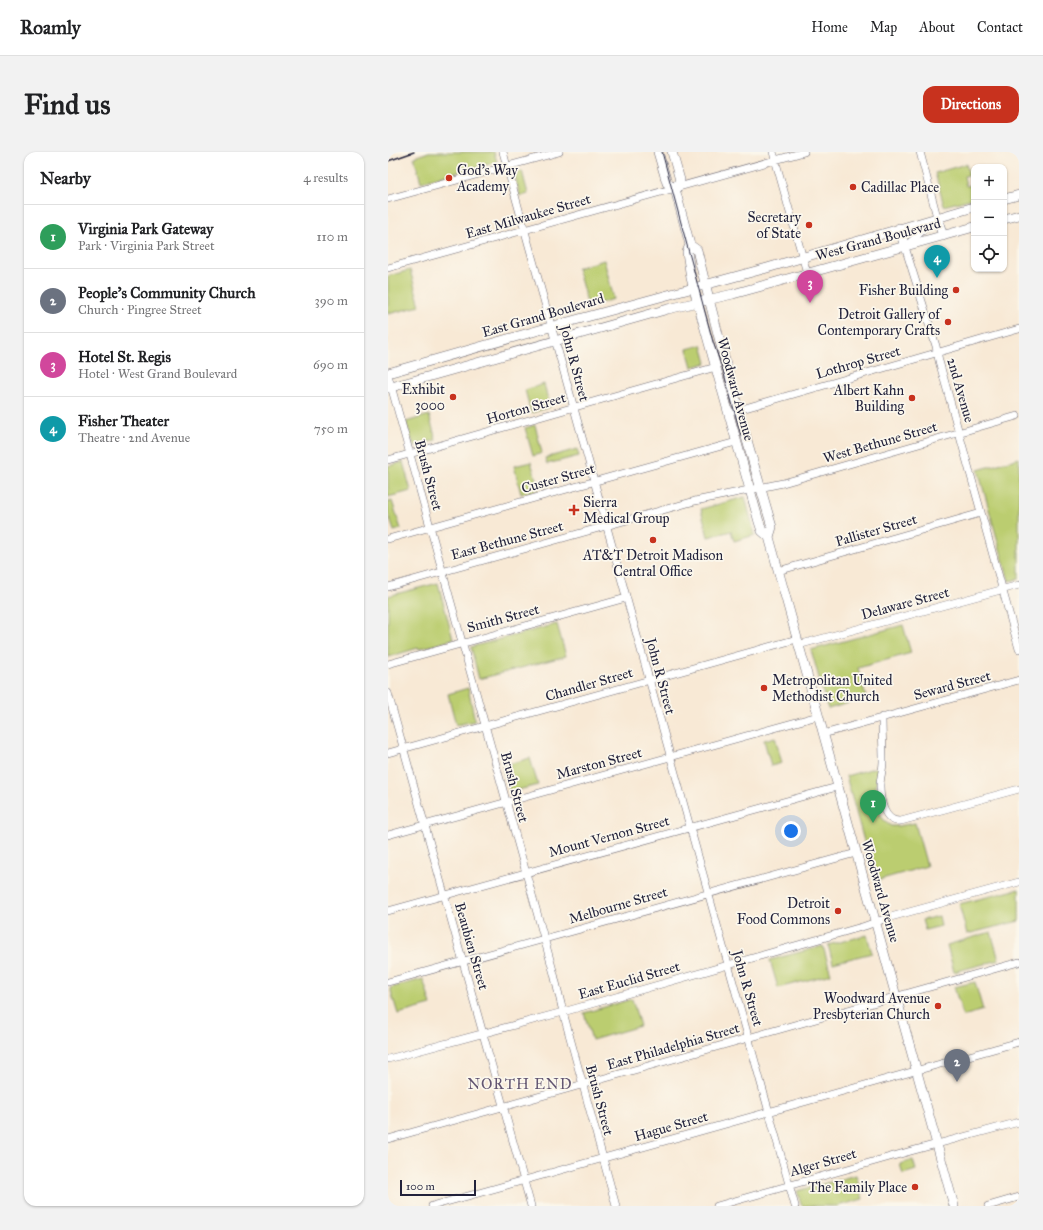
<!DOCTYPE html>
<html lang="en">
<head>
<meta charset="utf-8">
<style>
	:root { --surface:#fff; --page:#f2f2f2; --text:#202124; --muted:#757577; --line:#e0e0e0; --accent:#c8321e }
	body { margin:0; font-family:"IM FELL Great Primer",serif; background:var(--page); color:var(--text) }
	.controls { position:absolute; right:12px; top:12px; display:grid; overflow:hidden; border-radius:8px; box-shadow:0 1px 3px #0004 }
	.controls button { width:36px; height:36px; display:grid; place-items:center; padding:0; border:0; border-bottom:1px solid var(--line); background:var(--surface); color:var(--text); font:20px sans-serif }
	.scale { position:absolute; left:12px; bottom:10px; width:76px; box-sizing:border-box; padding-left:4px; border:2px solid #22223b; border-top:0; font-size:11px; line-height:14px; white-space:nowrap; color:#22223b; -webkit-text-stroke:3px #fbf7ec; paint-order:stroke }
	.you { position:absolute; left:403px; top:679px; width:14px; height:14px; margin:-10px; border:3px solid #fff; border-radius:50%; background:#1a73e8; box-shadow:0 0 0 6px #1a73e833 }
	.badge { display:grid; place-items:center; width:26px; height:26px; border-radius:50%; background:var(--accent); color:#fff; font-size:13px; font-weight:700 }
	.pin { position:absolute; translate:-50% -33px; filter:drop-shadow(0 1px 2px #0008) }
	.pin::after { content:''; position:absolute; top:21px; width:14px; height:12px; background:inherit; clip-path:polygon(0 0,100% 0,50% 100%) }
	.list { margin:0; padding:0; list-style:none }
	h2 { display:flex; justify-content:space-between; align-items:center; height:52px; margin:0; padding:0 16px; font-size:17px }
	h2 small { font-size:13px; font-weight:400; color:var(--muted) }
	.list li { display:grid; grid-template-columns:26px 1fr auto; gap:12px; align-items:center; box-sizing:border-box; height:64px; padding:0 16px; border-top:1px solid var(--line) }
	.list b { display:block; font-size:15px; white-space:nowrap }
	.list p { margin:0; font-size:13px; white-space:nowrap; color:var(--muted) }
	.list em { font-size:13px; font-style:normal; color:var(--muted) }
	.icon { flex:none; width:22px; height:22px; fill:none; stroke:currentColor; stroke-width:2; stroke-linecap:round; stroke-linejoin:round }
	.map { position:relative; flex:none; width:631px; height:1054px; overflow:hidden; border-radius:12px }
	header { display:flex; align-items:center; gap:24px; box-sizing:border-box; height:56px; padding:0 20px; background:var(--surface); border-bottom:1px solid var(--line) }
	header strong { font-size:19px }
	nav { display:flex; gap:22px; margin-inline-start:auto; font-size:14px }
	.intro { display:flex; align-items:center; justify-content:space-between; box-sizing:border-box; height:96px; padding:0 24px }
	h1 { margin:0; font-size:28px }
	.button { padding:10px 18px; border-radius:12px; background:var(--accent); color:#fff; font-size:14px; font-weight:700 }
	main { display:flex; gap:24px; padding:0 24px }
	aside { flex:1; background:var(--surface); border-radius:12px; box-shadow:0 1px 3px #0004 }
	.map>svg:first-child { display:block }
	.green { fill:#bbcd6f; stroke:#6e7855 }
	.lines { fill:none; stroke-linecap:round; stroke-linejoin:round }
	.minor-casing { stroke:#6d6871; stroke-width:8 }
	.major-casing { stroke:#6d6871; stroke-width:10 }
	.minor { stroke:#fff; stroke-width:7 }
	.major { stroke:#fff; stroke-width:9 }
	.tram { stroke:#22223b; stroke-width:1 }
	.rail { stroke:#22223b; stroke-width:1.5 }
	.poi-dot { fill:#c8321e; stroke:#fbf7ec; stroke-width:1.5 }
	.labels { text-anchor:middle; stroke-width:3.5; stroke-linejoin:round; paint-order:stroke }
	.poi-label { font-size:14px; fill:#22223b; stroke:#fbf7ec; text-anchor:end }
	.street-label { font-size:14px; fill:#22223b; stroke:#fbf7ec }
	.neighbourhood-label { font-size:15px; letter-spacing:1px; fill:#625571; stroke:#fbf7ec }
</style>
</head>
<body>
<header>
<strong>Roamly</strong>
<nav><a>Home</a><a>Map</a><a>About</a><a>Contact</a></nav>
</header>
<div class="intro"><h1>Find us</h1><a class="button">Directions</a></div>
<main>
<aside>
<h2>Nearby<small>4 results</small></h2>
<ul class="list">
<li><span class="badge" style="background:#2e9e5b">1</span><div><b>Virginia Park Gateway</b><p>Park · Virginia Park Street</p></div><em>110 m</em></li>
<li><span class="badge" style="background:#6b7280">2</span><div><b>People's Community Church</b><p>Church · Pingree Street</p></div><em>390 m</em></li>
<li><span class="badge" style="background:#d1479c">3</span><div><b>Hotel St. Regis</b><p>Hotel · West Grand Boulevard</p></div><em>690 m</em></li>
<li><span class="badge" style="background:#0f9aa8">4</span><div><b>Fisher Theater</b><p>Theatre · 2nd Avenue</p></div><em>750 m</em></li>
</ul>
</aside>
<div class="map">
<svg width="631" height="1054" viewBox="0 0 631 1054">
	<rect width="100%" height="100%" fill="#fbf7ec"/>
	<filter id="ink" filterUnits="userSpaceOnUse"><feTurbulence type="fractalNoise" baseFrequency=".025" numOctaves="2"/><feDisplacementMap in="SourceGraphic" scale="8" xChannelSelector="R" yChannelSelector="G"/><feConvolveMatrix kernelMatrix="1 2 1 2 8 2 1 2 1" color-interpolation-filters="sRGB"/></filter>
	<filter id="wash" filterUnits="userSpaceOnUse"><feTurbulence type="fractalNoise" baseFrequency=".012" numOctaves="4" result="noise"/><feDisplacementMap in="SourceGraphic" scale="16" xChannelSelector="R" yChannelSelector="G"/><feGaussianBlur stdDeviation="0.9" result="paint"/><feColorMatrix in="noise" values="0 0 0 0 0 0 0 0 0 0 0 0 0 0 0 0 0 1.4 0 .05"/><feComposite in="paint" operator="in"/></filter>
	<g filter="url(#wash)">
		<rect width="100%" height="100%" fill="#f8e9d5"/>
		<!-- green -->
		<path class="green" d="M41,0H106L109,10L33,30L26,5Z
			M578,12L581,23L576,24L578,34L584,33L586,46L556,54L547,21Z
			M134,19L140,42L132,44L126,20Z
			M216,108L226,147L200,154L189,116Z
			M22,118L32,154L0,162V124Z
			M314,193L319,211L304,215L299,197Z
			M156,232L162,255L143,261L137,238Z
			M41,263L48,288L26,294L18,270Z
			M147,273L154,301L145,304L137,276Z
			M189,297L191,304L159,312L157,306Z
			M631,306V427L621,429L590,318Z
			M15,310L23,339L0,345V314Z
			M143,310L151,337L133,342L126,314Z
			M357,345L367,383L346,389L343,379L320,385L313,357Z
			M4,349L13,377L6,379L0,361V350Z
			M50,431L65,487L60,488V489L31,497L30,496L0,505V444Z
			M169,472L178,504L91,527L83,495Z
			M515,473L523,501L470,516L478,546L440,557L423,498Z
			M80,536L87,569L68,573L60,542Z
			M387,585L394,611L383,614L376,588Z
			M142,606L150,633L122,640L114,614Z
			M490,615C488,634 483,662 503,674H510L527,671L539,714L487,729L458,624Z
			M631,737V769L579,782L571,752Z
			M551,764L553,774L537,778L534,768Z
			M603,780L611,808L566,820L559,793Z
			M479,783L484,801L445,811L440,793Z
			M435,794L443,822L390,836L382,808Z
			M35,827L43,853L10,862L2,836Z
			M587,830L595,858L575,864L566,835Z
			M244,847L252,874L204,888L196,861Z
			M525,1008L528,1018L515,1022L512,1012Z
			M468,1023L475,1047L449,1054H414L409,1039Z"/>
	</g>
	<g filter="url(#ink)">
		<g class="lines">
			<defs>
				<path id="minor" d="M115,0L407,1054
					M385,0L419,121
					M532,0L549,65L517,95L548,194L551,209L631,497
					M0,47L171,0
					M0,116L416,0
					M0,223L166,822L175,860L228,1054
					M347,259L631,177
					M0,308L328,215
					M0,387L348,290
					M390,419L593,361
					M0,435L307,349L395,331L629,264
					M410,493L631,433
					M0,512L238,446
					M0,541L143,1054
					M494,565C494,580 495,595 495,609C495,618 492,626 492,634C492,648 496,671 513,669L631,637
					M435,582L631,528
					M0,601L409,487
					M0,683L430,564
					M0,759L449,635
					M0,830L468,701
					M0,907L175,860L477,774L499,766L631,730
					M0,987L631,810
					M44,1054L631,890
					M329,1054L523,999L631,970
					M600,1054L631,1045"/>
				<path id="major" d="M270,0L279,31L287,37L302,93L309,98C331,191 357,283 384,375L381,385L566,1054
					M284,0L292,28L287,37
					M616,47L631,43
					M549,65L555,84
					M616,67L631,63
					M511,76L517,95
					M302,93L299,100L303,126L312,159L371,370L374,379L381,385
					M0,221L169,173L379,116L586,55
					M0,236L280,157L345,142L586,75"/>
			</defs>
			<!-- minor casing -->
			<use href="#minor" class="minor-casing"/>
			<!-- major casing -->
			<use href="#major" class="major-casing"/>
			<!-- minor -->
			<use href="#minor" class="minor"/>
			<!-- major -->
			<use href="#major" class="major"/>
			<!-- tram -->
			<path class="tram" d="M274,0L325,190L335,218L353,283"/>
			<!-- rail -->
			<path class="rail" d="M0,1L3,0
				M0,9L26,0"/>
		</g>
	</g>
	<!-- markers -->
	<g class="poi-dot">
		<circle cx="61" cy="26" r="4"/>
		<circle cx="465" cy="35" r="4"/>
		<circle cx="421" cy="73" r="4"/>
		<circle cx="568" cy="138" r="4"/>
		<circle cx="560" cy="170" r="4"/>
		<circle cx="65" cy="245" r="4"/>
		<circle cx="524" cy="246" r="4"/>
		<path d="M184 352h4v4h4v4h-4v4h-4v-4h-4v-4h4z"/>
		<circle cx="265" cy="388" r="4"/>
		<circle cx="376" cy="536" r="4"/>
		<circle cx="450" cy="759" r="4"/>
		<circle cx="550" cy="854" r="4"/>
		<circle cx="527" cy="1035" r="4"/>
	</g>
	<g class="labels">
		<!-- poi labels -->
		<g class="poi-label">
			<text x="69" y="23" text-anchor="start">God's Way<tspan x="69" dy="16">Academy</tspan></text>
			<text x="473" y="40" text-anchor="start">Cadillac Place</text>
			<text x="413" y="70">Secretary<tspan x="413" dy="16">of State</tspan></text>
			<text x="560" y="143">Fisher Building</text>
			<text x="552" y="167">Detroit Gallery of<tspan x="552" dy="16">Contemporary Crafts</tspan></text>
			<text x="57" y="242">Exhibit<tspan x="57" dy="16">3000</tspan></text>
			<text x="516" y="243">Albert Kahn<tspan x="516" dy="16">Building</tspan></text>
			<text x="195" y="355" text-anchor="start">Sierra<tspan x="195" dy="16">Medical Group</tspan></text>
			<text x="265" y="408" text-anchor="middle">AT&amp;T Detroit Madison<tspan x="265" dy="16">Central Office</tspan></text>
			<text x="384" y="533" text-anchor="start">Metropolitan United<tspan x="384" dy="16">Methodist Church</tspan></text>
			<text x="442" y="756">Detroit<tspan x="442" dy="16">Food Commons</tspan></text>
			<text x="542" y="851">Woodward Avenue<tspan x="542" dy="16">Presbyterian Church</tspan></text>
			<text x="519" y="1040">The Family Place</text>
		</g>
		<!-- street labels -->
		<g class="street-label">
			<text transform="translate(140 64) rotate(-16)" y="5">East Milwaukee Street</text>
			<text transform="translate(490 87) rotate(-15)" y="5">West Grand Boulevard</text>
			<text transform="translate(155 163) rotate(-16)" y="5">East Grand Boulevard</text>
			<text transform="translate(470 210) rotate(-16)" y="5">Lothrop Street</text>
			<text transform="translate(187 211) rotate(75)" y="5">John R Street</text>
			<text transform="translate(348 237) rotate(75)" y="5">Woodward Avenue</text>
			<text transform="translate(573 238) rotate(74)" y="5">2nd Avenue</text>
			<text transform="translate(138 256) rotate(-16)" y="5">Horton Street</text>
			<text transform="translate(492 290) rotate(-16)" y="5">West Bethune Street</text>
			<text transform="translate(41 323) rotate(75)" y="5">Brush Street</text>
			<text transform="translate(170 326) rotate(-16)" y="5">Custer Street</text>
			<text transform="translate(488 378) rotate(-16)" y="5">Pallister Street</text>
			<text transform="translate(119 388) rotate(-15)" y="5">East Bethune Street</text>
			<text transform="translate(517 451) rotate(-15)" y="5">Delaware Street</text>
			<text transform="translate(115 466) rotate(-15)" y="5">Smith Street</text>
			<text transform="translate(273 524) rotate(75)" y="5">John R Street</text>
			<text transform="translate(201 532) rotate(-16)" y="5">Chandler Street</text>
			<text transform="translate(564 533) rotate(-15)" y="5">Seward Street</text>
			<text transform="translate(211 611) rotate(-15)" y="5">Marston Street</text>
			<text transform="translate(127 635) rotate(75)" y="5">Brush Street</text>
			<text transform="translate(221 684) rotate(-15)" y="5">Mount Vernon Street</text>
			<text transform="translate(493 739) rotate(74)" y="5">Woodward Avenue</text>
			<text transform="translate(230 753) rotate(-16)" y="5">Melbourne Street</text>
			<text transform="translate(84 794) rotate(74)" y="5">Beaubien Street</text>
			<text transform="translate(241 828) rotate(-16)" y="5">East Euclid Street</text>
			<text transform="translate(360 836) rotate(74)" y="5">John R Street</text>
			<text transform="translate(285 894) rotate(-16)" y="5">East Philadelphia Street</text>
			<text transform="translate(212 948) rotate(75)" y="5">Brush Street</text>
			<text transform="translate(283 974) rotate(-16)" y="5">Hague Street</text>
			<text transform="translate(435 1010) rotate(-16)" y="5">Alger Street</text>
		</g>
		<!-- neighbourhood labels -->
		<g class="neighbourhood-label">
			<text x="132" y="937">NORTH END</text>
		</g>
	</g>
</svg>
<div class="controls">
<button>+</button>
<button>−</button>
<button><svg class="icon" aria-label="locate" viewBox="0 0 24 24"><circle cx="12" cy="12" r="6"/><path d="M12 2v4M12 18v4M2 12h4M18 12h4"/></svg></button>
</div>
<div class="scale">100 m</div>
<div class="you"></div>
<div class="pin badge" style="left:485px;top:671px;background:#2e9e5b">1</div>
<div class="pin badge" style="left:569px;top:930px;background:#6b7280">2</div>
<div class="pin badge" style="left:422px;top:151px;background:#d1479c">3</div>
<div class="pin badge" style="left:549px;top:126px;background:#0f9aa8">4</div>
</div>
</main>
</body>
</html>
